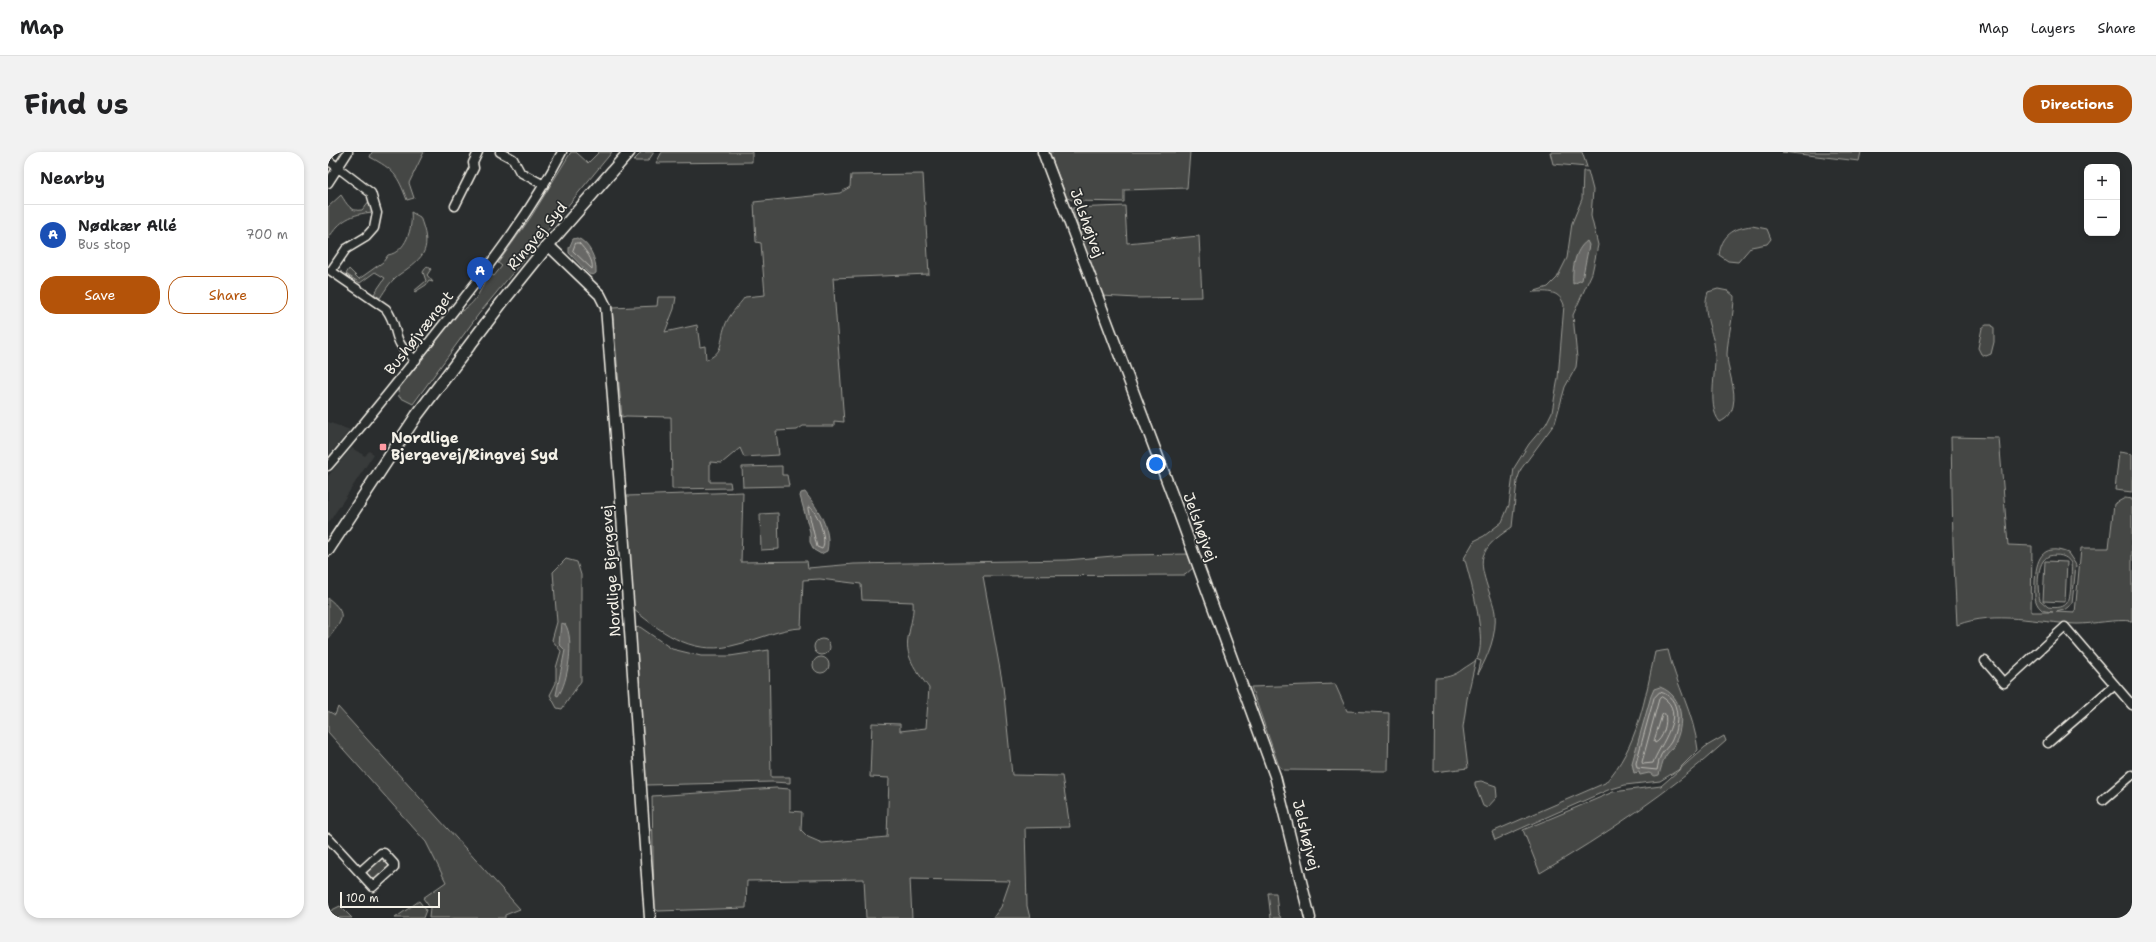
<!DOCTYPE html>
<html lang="en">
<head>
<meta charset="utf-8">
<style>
	:root { --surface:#fff; --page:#f2f2f2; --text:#202124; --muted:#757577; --line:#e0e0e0; --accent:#b45309 }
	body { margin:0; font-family:"Shantell Sans",sans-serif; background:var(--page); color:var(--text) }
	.controls { position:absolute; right:12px; top:12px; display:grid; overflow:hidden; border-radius:8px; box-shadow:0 2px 6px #0003 }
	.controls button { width:36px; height:36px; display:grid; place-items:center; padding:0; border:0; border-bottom:1px solid var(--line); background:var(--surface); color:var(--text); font:20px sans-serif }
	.scale { position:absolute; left:12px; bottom:10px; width:100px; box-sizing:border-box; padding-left:4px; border:2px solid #f4f1e8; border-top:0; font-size:11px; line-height:14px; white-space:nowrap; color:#f4f1e8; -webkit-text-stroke:3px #2a2d2e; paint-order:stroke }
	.you { position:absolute; left:828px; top:312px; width:14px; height:14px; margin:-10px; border:3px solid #fff; border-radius:50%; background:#1a73e8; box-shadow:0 0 0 6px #1a73e833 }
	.badge { display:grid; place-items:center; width:26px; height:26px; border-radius:50%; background:var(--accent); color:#fff; font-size:13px; font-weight:700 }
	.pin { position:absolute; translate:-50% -33px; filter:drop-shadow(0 1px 2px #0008) }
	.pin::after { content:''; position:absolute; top:21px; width:14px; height:12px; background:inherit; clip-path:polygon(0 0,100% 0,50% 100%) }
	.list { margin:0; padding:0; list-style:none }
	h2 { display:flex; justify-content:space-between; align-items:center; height:52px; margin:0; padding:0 16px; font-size:17px }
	h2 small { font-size:13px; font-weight:400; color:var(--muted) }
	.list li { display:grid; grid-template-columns:26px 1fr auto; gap:12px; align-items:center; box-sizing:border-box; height:60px; padding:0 16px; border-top:1px solid var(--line) }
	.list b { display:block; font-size:15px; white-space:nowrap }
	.list p { margin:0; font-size:13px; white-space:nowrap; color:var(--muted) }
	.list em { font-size:13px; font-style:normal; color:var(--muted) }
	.actions { display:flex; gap:8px; padding:12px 16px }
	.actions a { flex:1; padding:9px 0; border:1px solid var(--accent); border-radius:16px; text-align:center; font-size:14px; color:var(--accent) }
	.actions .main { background:var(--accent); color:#fff }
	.map { position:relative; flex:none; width:1804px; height:766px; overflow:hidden; border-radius:16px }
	header { display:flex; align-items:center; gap:24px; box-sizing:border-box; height:56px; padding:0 20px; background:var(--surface); border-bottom:1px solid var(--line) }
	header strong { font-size:19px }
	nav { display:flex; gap:22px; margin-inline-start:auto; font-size:14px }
	.intro { display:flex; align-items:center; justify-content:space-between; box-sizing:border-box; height:96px; padding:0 24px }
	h1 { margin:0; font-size:28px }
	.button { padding:10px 18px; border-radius:16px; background:var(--accent); color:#fff; font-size:14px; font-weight:700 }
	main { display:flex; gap:24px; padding:0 24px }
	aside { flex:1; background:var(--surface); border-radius:16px; box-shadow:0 2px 6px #0003 }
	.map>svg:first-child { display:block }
	.built { fill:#373a3a }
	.green { fill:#444645; stroke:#9c9c96; fill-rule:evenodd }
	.water { fill:#676866; stroke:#9f9f9a }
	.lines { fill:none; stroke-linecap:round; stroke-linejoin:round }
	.shore { stroke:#bcbab4; stroke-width:1 }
	.minor-casing { stroke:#f4f1e8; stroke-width:11 }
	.tertiary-casing { stroke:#f4f1e8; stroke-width:13 }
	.secondary-casing { stroke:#f4f1e8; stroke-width:14 }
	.minor { stroke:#2a2d2e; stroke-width:8 }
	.tertiary { stroke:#2a2d2e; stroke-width:10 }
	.secondary { stroke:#2a2d2e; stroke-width:11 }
	.poi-dot { fill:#ff9aa2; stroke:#2a2d2e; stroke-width:1.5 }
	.labels { text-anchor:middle; stroke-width:3.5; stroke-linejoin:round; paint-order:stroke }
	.street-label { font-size:15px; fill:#f4f1e8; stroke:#2a2d2e }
	.poi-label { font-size:15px; font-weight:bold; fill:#f4f1e8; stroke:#2a2d2e; text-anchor:start }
</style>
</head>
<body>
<header>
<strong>Map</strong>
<nav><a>Map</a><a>Layers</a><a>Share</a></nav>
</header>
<div class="intro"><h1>Find us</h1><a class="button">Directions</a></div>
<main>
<aside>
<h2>Nearby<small></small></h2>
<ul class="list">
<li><span class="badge" style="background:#1a4fb4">A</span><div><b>Nødkær Allé</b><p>Bus stop</p></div><em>700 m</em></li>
</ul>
<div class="actions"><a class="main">Save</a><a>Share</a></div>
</aside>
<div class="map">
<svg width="1804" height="766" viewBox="0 0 1804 766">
	<rect width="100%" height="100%" fill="#2a2d2e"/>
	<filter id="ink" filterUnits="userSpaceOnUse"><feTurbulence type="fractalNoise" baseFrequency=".025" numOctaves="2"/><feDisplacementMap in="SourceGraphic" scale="8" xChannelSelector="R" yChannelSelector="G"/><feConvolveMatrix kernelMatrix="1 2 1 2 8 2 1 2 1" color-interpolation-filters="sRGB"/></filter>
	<g filter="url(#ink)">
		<!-- built -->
		<path class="built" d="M0,270L22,278L0,304Z
			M24,296L37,304L41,299L46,302L0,372V324Z"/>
		<!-- green -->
		<path class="green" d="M44,0H96L81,31L86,46L79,48C69,22 66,18 42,5Z
			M243,0H248L260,11L271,0H284L150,163L85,252L71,245L70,238L130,161C151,150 150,139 162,122L166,124L174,114L170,111L203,65Z
			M314,0H326L320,9H305Z
			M334,0H424V10L328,11Z
			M721,0H862L859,36L796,38V50L747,49L739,46Z
			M1222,0H1254L1259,15L1225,12Z
			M1454,0H1533L1531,9Z
			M1255,19H1260L1265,38L1263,64L1270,93L1264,121L1245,163L1249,206L1248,215L1237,235L1227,271L1193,317L1189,329L1184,375C1174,382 1161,390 1156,402C1149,416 1165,445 1167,461C1169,483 1160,504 1150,522L1153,509L1148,507L1139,547L1135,575L1140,616L1106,620L1107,526C1118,526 1126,524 1135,517C1139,514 1145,511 1148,508C1161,492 1142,427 1137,408H1135L1146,389L1156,384L1174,370L1181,353L1186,316L1201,292L1218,272L1224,260L1230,226L1236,153C1231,137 1217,140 1204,140L1220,135L1229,126L1239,106L1244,71L1254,47Z
			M595,22L601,122L505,126L516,270L506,269V274H475L469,278L448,279L451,303L416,305L412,296L394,311L382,310V330H402L403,336L344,337L343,265L298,264L294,265L284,156L329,154L330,145H348L346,157L337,180L369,173L372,195L377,194L378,208C397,200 391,190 397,174C400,164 411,153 417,145L437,143L433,91L428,90L426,50L512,41L522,35L523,23Z
			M13,43C19,52 22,60 34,58L42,48L45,60C23,62 12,68 0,87V55Z
			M797,54L799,91L871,84L874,145L809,146L773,144L744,56Z
			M83,60L92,65C104,97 98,104 72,122C63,128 58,137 52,146L46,142L57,126L47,120L32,131L18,122L21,117L31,127L55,110L60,103C78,100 85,76 83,60Z
			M1424,74L1439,77L1443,87L1439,92L1423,95L1410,110L1400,109L1391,103C1394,83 1405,76 1424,74Z
			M99,114L103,117L99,123L105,130L101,129L98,133L87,140L86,139L98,129L95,120Z
			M1390,137L1400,139L1406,144C1406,164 1400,182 1399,202C1399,219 1409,237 1405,254C1403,262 1400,266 1392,270C1377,253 1391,214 1386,191C1382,174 1374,157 1380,140Z
			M1658,173H1664L1666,177V190L1663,202L1658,204L1653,202L1650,196L1654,176Z
			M1623,285L1671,286L1680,393L1704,394L1703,460H1725C1721,459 1716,460 1713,457C1705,450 1707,440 1707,430C1708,409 1713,390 1740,401L1748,413L1744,452L1736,458L1728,460L1747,461L1753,396H1781L1786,352L1797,346L1804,347V469C1786,467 1767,472 1749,472C1709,471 1668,458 1629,473L1625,391ZM1721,404C1730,402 1738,403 1743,411C1744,417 1743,424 1743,431C1742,449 1741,458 1720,455L1712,448C1709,437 1708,409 1721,404Z
			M1791,300L1804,302V340L1787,338Z
			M454,314V323H459L461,334L415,335L414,315Z
			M415,340L413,410L479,409L480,416L526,412L739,408L797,403L863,402L866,415L857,423L655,424L675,534L684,623L734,624L742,675L697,676L699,754L702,766H665L673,755L682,729L582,727L584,766H538L536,727L419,729L418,756L330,759L326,756L324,644L448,636L462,637V659L474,660L473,678L480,685L494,691L559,685L561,626L542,625L544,571L572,572V579L598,576L601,536C588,518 575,504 581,481C583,470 586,461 585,450L534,448L533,432L492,427L475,428L473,476C451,477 432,487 411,492C367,505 338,484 305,457L299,344Z
			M450,361L451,397L433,398L432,362Z
			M238,407L249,410L253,423V529L234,557L229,556L222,543L228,531V516L233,499L224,488L229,470L225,420Z
			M1717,409L1739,410L1737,450L1715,449Z
			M0,446C21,463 14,468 0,487Z
			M312,475L344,497L373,504H402L441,498L443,625H462V631L444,630L318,633L307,476Z
			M486 495a8 8 0 1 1 16 0a8 8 0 1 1-16 0Z
			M1340,498C1348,533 1366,561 1370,598L1350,618L1332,629L1297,633L1280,638L1167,688L1164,680L1277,631C1310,595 1317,546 1327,500Z
			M485 513a8 8 0 1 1 16 0a8 8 0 1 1-16 0Z
			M1007,532L1019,559L1061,561L1060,619L956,618L951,614L923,535Z
			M10,555L192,757L177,763V766H101L102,756L95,746L118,730L98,690L0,580V559L7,563Z
			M1396,584L1398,589C1343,639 1277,683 1212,721L1195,678L1285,640L1333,634L1377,595Z
			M1153,629L1168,634L1169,645L1159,656L1155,654L1147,633V630Z
			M53,705L62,711V715L48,728L44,729L38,719Z
			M940,741H948L950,761L953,766H943Z
			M91,749L98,758L95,766H67Z
			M12,754L24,766H0V760Z"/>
		<!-- water -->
		<path class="water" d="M249,86C261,90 269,108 268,121L265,123L261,122L241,101V96L245,87Z
			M1259,89L1261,93L1254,128L1245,132C1244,119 1246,98 1259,89Z
			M477,340C490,357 504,377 499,399L493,402L486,398L482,390V380L472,344L473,341Z
			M233,471L237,472C247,486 240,531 230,544L228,543L237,498L231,492Z
			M1332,535C1356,544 1357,573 1346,593C1344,597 1339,601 1337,605C1334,610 1333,617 1331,623L1327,624L1321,621L1312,623L1311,620L1306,621L1304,611L1323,544L1326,537Z"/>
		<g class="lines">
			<!-- shore -->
			<path class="shore" d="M248,91H251C257,98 266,108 264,117L245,99Z
				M481,355C490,358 500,390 494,397L489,395L480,357Z
				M1332,540C1354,545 1351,574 1343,590C1340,595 1336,598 1333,603C1331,607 1330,613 1329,618L1309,616L1308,611L1326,546Z
				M1334,545C1361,560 1330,595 1325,611L1315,612L1314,610L1331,547Z
				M1337,562C1340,570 1335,588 1327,591L1326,589L1334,563Z"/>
			<defs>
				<path id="minor" d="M172,0L185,7L192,20L216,33
					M0,8L43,41L49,61L46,76L38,85L18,97L3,119L58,157C73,177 61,189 88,208
					M0,31L20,0
					M127,54L146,16L145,11L150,0
					M0,314C43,264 84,212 125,160C165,109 204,58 234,0
					M1657,509L1676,531L1737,475L1804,553
					M1720,591L1787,533
					M1775,648L1804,623
					M0,686L45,735L66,716V712L56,701H53L32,720"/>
				<path id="tertiary" d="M715,0L845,345L947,624L982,766
					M220,93L272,143L278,155L292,335L322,766"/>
				<path id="secondary" d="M0,398L89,263L175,149L220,93L301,0"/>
			</defs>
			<!-- minor casing -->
			<use href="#minor" class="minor-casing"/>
			<!-- tertiary casing -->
			<use href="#tertiary" class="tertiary-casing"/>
			<!-- secondary casing -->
			<use href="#secondary" class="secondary-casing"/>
			<!-- minor -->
			<use href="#minor" class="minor"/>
			<!-- tertiary -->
			<use href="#tertiary" class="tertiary"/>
			<!-- secondary -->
			<use href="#secondary" class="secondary"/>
		</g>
	</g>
	<!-- markers -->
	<rect class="poi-dot" x="51" y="291" width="8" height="8" rx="2"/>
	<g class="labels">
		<!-- street labels -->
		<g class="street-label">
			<text transform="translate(759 71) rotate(70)" y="5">Jelshøjvej</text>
			<text transform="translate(209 84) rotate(-50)" y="5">Ringvej Syd</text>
			<text transform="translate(91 181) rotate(-52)" y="5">Bushøjvænget</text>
			<text transform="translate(872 375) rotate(70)" y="5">Jelshøjvej</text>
			<text transform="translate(283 419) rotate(-94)" y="5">Nordlige Bjergevej</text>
			<text transform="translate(978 683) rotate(76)" y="5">Jelshøjvej</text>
		</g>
		<!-- poi labels -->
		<g class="poi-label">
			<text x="63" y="291">Nordlige<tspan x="63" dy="17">Bjergevej/Ringvej Syd</tspan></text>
		</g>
	</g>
</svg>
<div class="controls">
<button>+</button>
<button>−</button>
</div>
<div class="scale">100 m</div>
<div class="you"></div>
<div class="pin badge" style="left:152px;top:138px;background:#1a4fb4">A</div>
</div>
</main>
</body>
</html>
